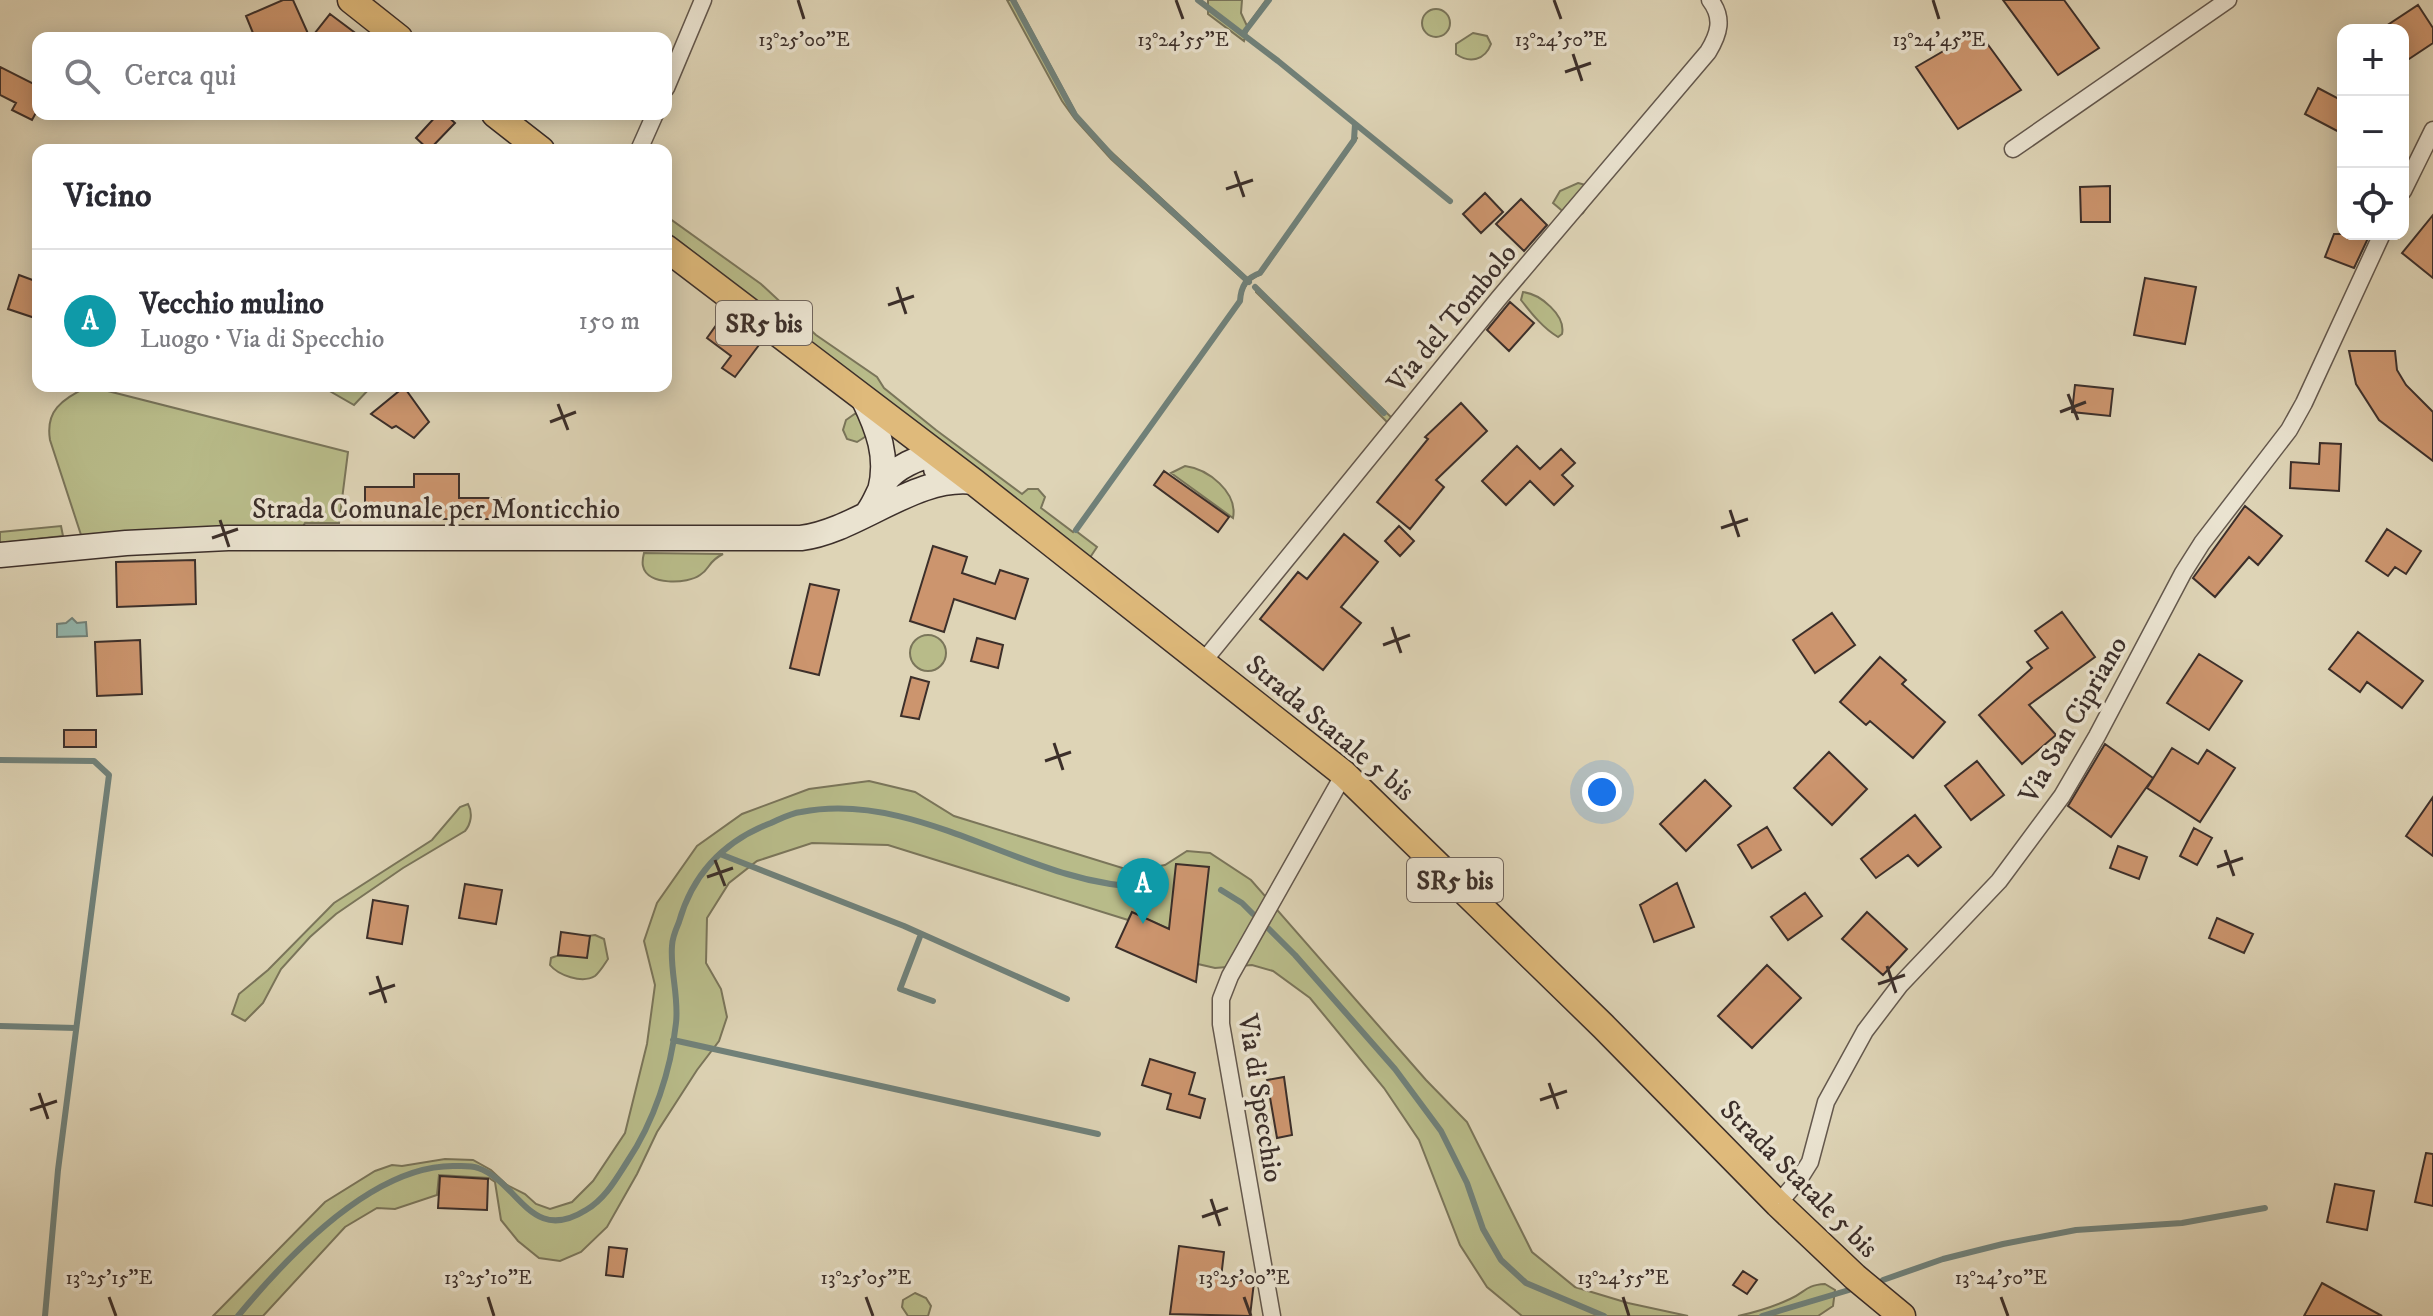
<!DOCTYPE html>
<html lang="it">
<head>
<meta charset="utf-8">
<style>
	:root { --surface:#fff; --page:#f2f2f3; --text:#2b2b33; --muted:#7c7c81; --line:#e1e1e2; --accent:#db2777 }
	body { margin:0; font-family:"IM FELL DW Pica",serif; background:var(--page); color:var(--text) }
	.controls { position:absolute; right:24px; top:24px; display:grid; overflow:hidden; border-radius:16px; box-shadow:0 4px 20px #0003 }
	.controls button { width:72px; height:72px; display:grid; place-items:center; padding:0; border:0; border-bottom:2px solid var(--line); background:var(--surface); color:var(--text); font:40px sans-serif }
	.you { position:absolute; left:1602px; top:792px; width:28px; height:28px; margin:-20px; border:6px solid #fff; border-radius:50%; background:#1a73e8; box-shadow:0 0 0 12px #1a73e833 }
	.badge { display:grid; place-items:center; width:52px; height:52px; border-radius:50%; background:var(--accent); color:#fff; font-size:26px; font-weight:700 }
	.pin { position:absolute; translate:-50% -66px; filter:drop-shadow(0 2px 4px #0008) }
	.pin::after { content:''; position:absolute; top:42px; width:28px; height:24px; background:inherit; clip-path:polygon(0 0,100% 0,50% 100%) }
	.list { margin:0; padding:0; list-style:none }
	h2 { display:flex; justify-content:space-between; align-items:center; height:104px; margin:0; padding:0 32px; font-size:34px }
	h2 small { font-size:26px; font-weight:400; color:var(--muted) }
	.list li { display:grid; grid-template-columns:52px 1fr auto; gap:24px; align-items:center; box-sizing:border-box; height:144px; padding:0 32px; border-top:2px solid var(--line) }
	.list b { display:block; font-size:30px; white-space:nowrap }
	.list p { margin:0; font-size:26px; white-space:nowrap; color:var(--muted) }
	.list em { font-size:26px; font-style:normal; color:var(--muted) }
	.icon { flex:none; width:44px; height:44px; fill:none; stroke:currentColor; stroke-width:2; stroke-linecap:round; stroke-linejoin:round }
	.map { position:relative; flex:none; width:2433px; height:1316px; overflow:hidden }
	.search { position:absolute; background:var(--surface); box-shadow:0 4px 20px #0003; left:32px; top:32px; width:640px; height:88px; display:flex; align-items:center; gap:20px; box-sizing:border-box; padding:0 28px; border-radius:16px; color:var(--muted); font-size:30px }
	.panel { position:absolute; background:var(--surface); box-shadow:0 4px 20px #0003; left:32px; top:144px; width:640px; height:248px; border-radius:16px }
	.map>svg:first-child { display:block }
	.green { fill:#b8bb89; stroke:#7a755a; stroke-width:2 }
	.water { fill:#93b8b0; stroke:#70817a; stroke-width:2 }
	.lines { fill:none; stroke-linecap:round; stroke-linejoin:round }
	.stream { stroke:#70817a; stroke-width:6 }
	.building { fill:#cc956e; stroke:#3c2f2a; stroke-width:2 }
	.street-casing { stroke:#64584d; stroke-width:19 }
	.secondary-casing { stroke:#3c2f2a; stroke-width:27 }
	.primary-casing { stroke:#3c2f2a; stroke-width:29 }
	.street { stroke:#eae3d0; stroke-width:16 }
	.secondary { stroke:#eae3d0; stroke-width:24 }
	.primary { stroke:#dfba7b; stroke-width:26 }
	.ticks { fill:none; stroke:#3c2f2a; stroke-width:3 }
	.labels { text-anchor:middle; stroke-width:7; stroke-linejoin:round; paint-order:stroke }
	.shield { fill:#eae3d0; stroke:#70655c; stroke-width:2 }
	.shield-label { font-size:26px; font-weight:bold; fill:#3c2f2a }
	.street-label { font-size:28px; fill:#3c2f2a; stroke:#eae3d0 }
	.ticks-label { font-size:20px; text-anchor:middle; fill:#3c2f2a; stroke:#eae3d0; stroke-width:7; stroke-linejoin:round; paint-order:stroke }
</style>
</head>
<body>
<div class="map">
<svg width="2433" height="1316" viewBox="0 0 2433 1316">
	<rect width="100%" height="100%" fill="#ded4b6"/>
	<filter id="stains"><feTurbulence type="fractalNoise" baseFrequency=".0025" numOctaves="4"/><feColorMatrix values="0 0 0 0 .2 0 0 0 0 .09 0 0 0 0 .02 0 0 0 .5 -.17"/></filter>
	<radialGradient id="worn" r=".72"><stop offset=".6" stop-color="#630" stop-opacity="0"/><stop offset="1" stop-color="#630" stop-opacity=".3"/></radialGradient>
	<!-- green -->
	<path class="green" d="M1007,0H1015L1078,117L1107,148L1247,278L1260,273L1353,141V134L1357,138L1261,274C1248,280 1243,286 1241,301L1076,531L1097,547L1089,559L666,231V216L761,284L816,335L877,377L884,388L936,430L1022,494L1028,489H1038L1045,497L1041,508L1073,532L1239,301L1245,281L1111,159L1075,119L1062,101Z
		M1208,0H1242L1241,13L1247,26L1266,0H1270L1248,29L1244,41L1208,14Z
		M1422 23a14 14 0 1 1 28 0a14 14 0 1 1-28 0Z
		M1473,33L1487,36L1491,44C1485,60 1470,64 1456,54V44Z
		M1578,183L1586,185L1590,202L1583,213L1573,220L1553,203L1560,191Z
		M1256,286L1392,418L1388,423L1256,292Z
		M1523,292C1540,294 1566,315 1562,334L1558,337C1543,328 1532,314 1521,300Z
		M88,386L348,452L339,523H305L301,530L83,541L50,440C45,409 63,400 88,386Z
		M321,386H372L354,405Z
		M856,413L868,435L857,442L847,439L843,430L846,420Z
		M1185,466C1208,469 1238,492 1233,518L1171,473Z
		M61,526L63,536L0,543V532Z
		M644,553L723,554C707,562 711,568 700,575C688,584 647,586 643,566C642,562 643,557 644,553Z
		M910 653a18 18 0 1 1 36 0a18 18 0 1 1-36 0Z
		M869,781L915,792L954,816L1132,871L1165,865L1187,851L1210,853L1251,880L1426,1080L1467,1122L1532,1252L1575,1287L1628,1303L1688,1316H1522L1487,1287L1460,1245L1419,1140L1384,1088L1310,998L1273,971L1252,965L1215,968L1198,964L1169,929L1132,912L1128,920L888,845L812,843L757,861L729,883L707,918L706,963L721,989L727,1017L719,1041L697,1070L657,1132L637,1174L607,1227L581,1252L560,1261L539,1258L518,1241L501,1220L495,1182L489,1178L439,1175L437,1195L395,1209L377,1208L345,1227L263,1316H213L325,1202L375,1171L392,1165L402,1166L445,1159L473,1160L491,1170L507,1185L525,1194L536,1204L550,1209L572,1202L593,1181L625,1133L647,1044L655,985L644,941L657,903L697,846L742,814L809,789Z
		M468,804C473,813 471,824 465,831L403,868L336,914L310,937L281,969L263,1003L245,1021L232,1014L239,994L268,970L334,903L432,840L460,807Z
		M595,935L604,939L608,959C604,965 600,972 595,976C582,984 558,975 550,965L551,958C562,952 571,959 583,953L588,936Z
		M1825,1284L1835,1290L1833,1306L1818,1316H1738C1756,1312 1773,1307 1790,1299C1806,1292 1805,1285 1825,1284Z
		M915,1293L926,1298L931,1306L928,1316H908L902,1307L903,1300Z"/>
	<!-- water -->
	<path class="water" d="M72,618L77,623L86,622L87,636L57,637V624L66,623Z"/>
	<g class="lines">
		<!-- stream -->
		<path class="stream" d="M1013,0L1075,115L1114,158L1249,282
			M1198,0L1278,61L1450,201
			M1243,34L1269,0
			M1255,287L1384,413
			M1076,530L1240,301C1241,286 1246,278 1260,273L1354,140L1355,124
			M0,760L94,761L109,775L58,1170L45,1316
			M720,854L904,926L1067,999
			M1221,890L1242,903L1253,914
			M1269,929L1295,955L1395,1069L1441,1131L1467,1183L1483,1229L1501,1260L1526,1283L1604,1316
			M921,934L900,989L933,1001
			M0,1026L76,1028
			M673,1040L1098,1134
			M1883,1280L1943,1259L2003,1244L2076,1230L2182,1223L2265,1208
			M238,1316C286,1258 372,1166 453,1166C461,1166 471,1165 478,1168C519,1182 530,1245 586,1210C605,1199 616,1179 627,1162C654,1122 671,1070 676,1023C679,997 670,971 672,946C672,939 676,929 679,922C693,873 724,841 771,823C780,819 791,813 801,812C893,794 981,849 1067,874C1096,883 1124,887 1155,888
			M1762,1316L1849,1290"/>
	</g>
	<!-- building -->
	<path class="building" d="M283,0H293L310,38H255L246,16Z
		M2003,0H2064L2099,48L2058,75Z
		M2418,5L2433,28V43L2403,63V30H2380Z
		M330,14L362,38H311Z
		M1978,31L2021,90L1958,129L1916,67Z
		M0,67L38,86V109L32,120L12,110L16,103L0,95Z
		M2318,88L2343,101V134L2305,114Z
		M438,114H445L455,123L429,150L416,138Z
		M2110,186V222H2081L2080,187Z
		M1485,193L1503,212L1481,233L1463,214Z
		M1521,199L1547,225L1524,251L1496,224Z
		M2433,215V278L2402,253Z
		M2334,234H2370L2354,268L2325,257Z
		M19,275L38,282V319L8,309Z
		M2145,278L2196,287L2185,344L2134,335Z
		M1510,302L1534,323L1509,351L1487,330Z
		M722,317L759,345L735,377L722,368L731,356L707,338Z
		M2349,351H2395L2397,370L2406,385L2433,412V461L2379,420L2356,384Z
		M2075,385L2113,389L2110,416L2072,412Z
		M404,387L429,422L414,438L396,426L392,428L371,414Z
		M1461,403L1487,431L1436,480L1444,487L1410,529L1377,502L1428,439L1425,437Z
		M2320,443L2341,444L2339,491L2290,488L2291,462L2319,464Z
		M1517,446L1540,469L1561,449L1575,463L1562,475L1573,486L1554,505L1530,481L1506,505L1482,481Z
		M1164,471L1229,517L1218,532L1154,485Z
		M414,474H459V498H501V519H365V487H414Z
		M2245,506L2282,536L2258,565L2249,557L2215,597L2193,578Z
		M1399,526L1414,541L1400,556L1385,541Z
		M2387,529L2421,551L2406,574L2395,567L2388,576L2366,561Z
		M1344,534L1378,562L1341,607L1361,623L1323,670L1260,619L1298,572L1307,579Z
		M933,546L967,557L962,573L995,584L1000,570L1028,579L1015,619L954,599L944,632L910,621Z
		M195,560L196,604L117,607L116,562Z
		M810,584L839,590L819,675L790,668Z
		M2062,612L2095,657L2029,705L2056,735L2022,764L1979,715L2032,668L2027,662L2048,648L2035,631Z
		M1832,613L1855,645L1815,673L1793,640Z
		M2358,632L2423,681L2402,708L2367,682L2360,692L2329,669Z
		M977,638L1003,645L998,668L971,661Z
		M140,640L142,694L97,696L95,642Z
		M2199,654L2242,681L2209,730L2167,703Z
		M1880,657L1906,680L1902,684L1945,722L1913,758L1870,721L1866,725L1840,702Z
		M911,677L929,682L919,719L901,716Z
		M64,730H96V747H64Z
		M2105,744L2153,778L2111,837L2068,806Z
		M2172,748L2198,764L2207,750L2235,768L2200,822L2147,788Z
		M1829,752L1867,789L1832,825L1794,788Z
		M1977,761L2004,795L1971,820L1945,786Z
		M1705,780L1731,806L1686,851L1660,824Z
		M2433,797V856L2406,836Z
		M1915,815L1941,847L1918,866L1908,855L1876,878L1861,859Z
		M1767,827L1781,850L1752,868L1738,845Z
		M2194,828L2212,838L2197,865L2180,856Z
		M2118,846L2147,857L2139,879L2110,868Z
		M1176,864L1209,867L1196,982L1116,947L1132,912L1169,929Z
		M1677,883L1694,927L1654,942L1640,905Z
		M465,884L502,890L496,924L459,918Z
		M1805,893L1822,916L1788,940L1771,917Z
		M373,900L408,906L402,944L367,938Z
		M1867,912L1907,949L1883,975L1842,939Z
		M2217,918L2253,934L2244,953L2209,938Z
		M561,932L590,936L587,958L558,955Z
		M1767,965L1801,998L1752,1048L1718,1016Z
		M1150,1059L1195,1073L1189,1094L1205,1099L1200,1118L1167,1109L1171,1094L1142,1085Z
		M1284,1077L1292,1135L1277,1138L1267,1080Z
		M2426,1153L2433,1154V1206L2415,1202Z
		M440,1176L488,1179L487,1210L438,1208Z
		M2335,1184L2374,1191L2367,1230L2327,1222Z
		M1179,1246L1224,1252L1221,1278L1254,1282L1250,1316L1170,1314Z
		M609,1247L627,1249L623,1277L606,1275Z
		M1743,1271L1757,1280L1747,1294L1733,1285Z
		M2322,1283L2382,1316H2304Z"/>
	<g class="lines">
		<defs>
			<path id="street" d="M666,88L703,0
				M2013,149L2228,0
				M639,150L655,114
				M2403,191L2433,130
				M1202,663L1499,298L1708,52C1719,34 1724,18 1710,0
				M1778,1204L1800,1178L1810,1162L1826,1102L1865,1031L1900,985L1999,881L2062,796L2097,736L2183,573L2202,543L2289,430L2304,403L2382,234
				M1272,1316L1221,1024V999L1230,976L1344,774"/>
			<path id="secondary" d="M863,398C878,429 889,457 880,491
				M868,512C875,503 878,492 884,483C895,467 919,457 937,454L936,469
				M0,555L126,543L228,538H801C858,531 916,474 974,482"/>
			<path id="primary" d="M351,0L399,38
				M495,114L541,150
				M666,248L974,482L1344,774L1603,1026L1778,1204L1855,1277L1902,1316"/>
		</defs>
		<!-- street casing -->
		<use href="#street" class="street-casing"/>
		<!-- secondary casing -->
		<use href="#secondary" class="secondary-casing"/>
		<!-- primary casing -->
		<use href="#primary" class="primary-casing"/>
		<!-- street -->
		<use href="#street" class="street"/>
		<!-- secondary -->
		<use href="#secondary" class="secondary"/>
		<!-- primary -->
		<use href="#primary" class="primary"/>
	</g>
	<!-- ticks -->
	<path class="ticks" d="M798,0L804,19M1176,0L1183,19M1554,0L1561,19M1933,0L1939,19M1573,54L1582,81M1565,72L1591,63M1235,171L1244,197M1226,189L1253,180M897,287L906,314M888,305L914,296M2068,394L2078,420M558,404L568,430M2060,412L2086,402M550,422L576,412M1730,510L1739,537M220,520L229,547M1721,528L1748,519M212,538L238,529M1392,627L1401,653M1383,645L1410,635M1054,743L1063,770M1045,761L1071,752M2225,850L2234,876M715,860L725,886M2217,867L2243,858M707,877L733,868M1887,966L1896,993M377,976L386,1003M1878,984L1905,975M369,994L395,985M1549,1083L1558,1109M39,1093L48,1119M1540,1100L1567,1091M30,1110L57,1101M1211,1199L1220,1226M1202,1217L1228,1208M109,1297L116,1316M488,1297L494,1316M866,1297L873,1316M1244,1297L1251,1316M1623,1297L1629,1316M2001,1297L2008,1316"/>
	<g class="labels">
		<!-- shield labels -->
		<g class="shield">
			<rect x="716" y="301" width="96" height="44" rx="6"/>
			<rect x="1407" y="858" width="96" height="44" rx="6"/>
		</g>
		<g class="shield-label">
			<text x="764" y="332">SR5 bis</text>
			<text x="1455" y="889">SR5 bis</text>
		</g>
		<!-- street labels -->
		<g class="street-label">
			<text transform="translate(1451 317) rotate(-50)" y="10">Via del Tombolo</text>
			<text x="436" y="518">Strada Comunale per Monticchio</text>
			<text transform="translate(2072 719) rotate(-60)" y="10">Via San Cipriano</text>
			<text transform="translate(1331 727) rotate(40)" y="10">Strada Statale 5 bis</text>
			<text transform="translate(1262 1098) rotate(81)" y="10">Via di Specchio</text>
			<text transform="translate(1800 1178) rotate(45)" y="10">Strada Statale 5 bis</text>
		</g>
	</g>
	<g class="ticks-label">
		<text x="804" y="46">13°25'00"E</text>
		<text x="1183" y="46">13°24'55"E</text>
		<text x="1561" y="46">13°24'50"E</text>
		<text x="1939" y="46">13°24'45"E</text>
		<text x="109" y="1284">13°25'15"E</text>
		<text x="488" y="1284">13°25'10"E</text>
		<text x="866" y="1284">13°25'05"E</text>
		<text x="1244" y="1284">13°25'00"E</text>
		<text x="1623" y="1284">13°24'55"E</text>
		<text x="2001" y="1284">13°24'50"E</text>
	</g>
	<rect width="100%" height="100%" filter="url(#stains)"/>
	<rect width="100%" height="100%" fill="url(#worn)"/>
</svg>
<div class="controls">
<button>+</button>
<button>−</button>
<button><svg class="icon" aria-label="locate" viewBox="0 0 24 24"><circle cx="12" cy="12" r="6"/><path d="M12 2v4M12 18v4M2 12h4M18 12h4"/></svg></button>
</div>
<div class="you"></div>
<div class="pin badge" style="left:1143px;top:924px;background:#0f9aa8">A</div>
<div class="search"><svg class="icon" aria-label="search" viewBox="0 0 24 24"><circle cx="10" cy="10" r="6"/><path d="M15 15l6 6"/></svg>Cerca qui</div>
<section class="panel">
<h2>Vicino<small></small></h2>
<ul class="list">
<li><span class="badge" style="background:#0f9aa8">A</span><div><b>Vecchio mulino</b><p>Luogo · Via di Specchio</p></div><em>150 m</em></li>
</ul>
</section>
</div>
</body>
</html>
